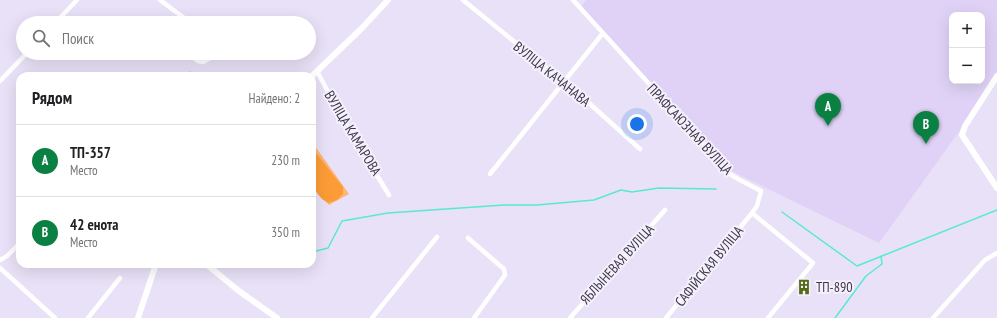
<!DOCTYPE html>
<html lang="ru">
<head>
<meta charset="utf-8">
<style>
	:root { --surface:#fff; --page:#f6f6f6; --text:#202124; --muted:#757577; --line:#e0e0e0; --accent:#0b8043 }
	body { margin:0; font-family:"PT Sans Narrow",sans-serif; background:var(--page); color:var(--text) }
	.controls { position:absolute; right:12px; top:12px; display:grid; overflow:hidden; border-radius:8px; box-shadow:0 4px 16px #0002 }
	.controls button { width:36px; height:36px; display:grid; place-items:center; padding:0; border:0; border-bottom:1px solid var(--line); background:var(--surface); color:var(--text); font:20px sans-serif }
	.you { position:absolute; left:637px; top:124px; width:14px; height:14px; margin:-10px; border:3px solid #fff; border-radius:50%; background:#1a73e8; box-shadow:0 0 0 6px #1a73e833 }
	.badge { display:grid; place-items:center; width:26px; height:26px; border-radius:50%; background:var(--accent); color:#fff; font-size:13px; font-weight:700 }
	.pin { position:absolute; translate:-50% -33px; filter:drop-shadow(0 1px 2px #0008) }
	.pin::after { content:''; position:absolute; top:21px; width:14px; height:12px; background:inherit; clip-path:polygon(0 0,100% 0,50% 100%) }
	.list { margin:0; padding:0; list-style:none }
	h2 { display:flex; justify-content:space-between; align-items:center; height:52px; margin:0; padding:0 16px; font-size:17px }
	h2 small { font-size:13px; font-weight:400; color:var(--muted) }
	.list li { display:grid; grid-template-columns:26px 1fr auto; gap:12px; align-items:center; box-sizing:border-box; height:72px; padding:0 16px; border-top:1px solid var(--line) }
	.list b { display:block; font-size:15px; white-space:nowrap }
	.list p { margin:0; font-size:13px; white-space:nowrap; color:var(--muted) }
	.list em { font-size:13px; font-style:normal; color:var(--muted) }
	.icon { flex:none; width:22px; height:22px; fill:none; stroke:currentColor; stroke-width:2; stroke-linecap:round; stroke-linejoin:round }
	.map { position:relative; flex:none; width:997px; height:318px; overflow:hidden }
	.search { position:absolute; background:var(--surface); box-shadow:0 4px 16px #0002; left:16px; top:16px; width:300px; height:44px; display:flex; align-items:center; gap:10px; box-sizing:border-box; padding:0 14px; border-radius:22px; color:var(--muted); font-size:15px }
	.panel { position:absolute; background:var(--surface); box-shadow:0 4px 16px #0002; left:16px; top:72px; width:300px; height:196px; border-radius:12px }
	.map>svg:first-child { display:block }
	.built { fill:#dfd2f6; fill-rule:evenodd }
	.green { fill:#fcb678 }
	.forest { fill:#fd9c37 }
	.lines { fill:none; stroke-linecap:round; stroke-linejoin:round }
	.stream { stroke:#58e9d5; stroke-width:1.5 }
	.street { stroke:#fff; stroke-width:4.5 }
	.secondary { stroke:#fff; stroke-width:6 }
	.labels { text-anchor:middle; stroke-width:4; stroke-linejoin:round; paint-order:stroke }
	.street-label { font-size:14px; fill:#3d354a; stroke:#f5f1fc }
	.poi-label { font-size:14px; fill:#3d354a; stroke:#f5f1fc; text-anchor:start }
</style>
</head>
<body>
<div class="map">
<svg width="997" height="318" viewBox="0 0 997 318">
	<rect width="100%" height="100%" fill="#e9e1f7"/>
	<!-- built -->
	<path class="built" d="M586,0H997V79L879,243L721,166L581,7ZM952,15H982V81H952Z"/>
	<!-- green -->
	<path class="green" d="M312,142L349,194L329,205L312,185Z"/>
	<!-- forest -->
	<path class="forest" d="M312,148L343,187V194L337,200L328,203L322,199L312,187Z"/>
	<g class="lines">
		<!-- stream -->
		<path class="stream" d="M190,76V72
			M782,212L857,266L997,210
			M312,252L328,248L342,221L388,213L504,205H537L594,200L621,190L632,192L659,188L716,189
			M835,318L866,276L882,264L881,256"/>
		<!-- street -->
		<path class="street" d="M160,0L191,23
			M463,0L580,95L640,149
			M573,0L711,152L724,170L738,179L761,191L757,206L752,213L813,263L768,318
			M55,23L77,0
			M179,23L180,15
			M187,53L198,61L203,62L219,53
			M317,71L343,120L389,195
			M0,81L27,53
			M490,174L603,33
			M468,238L504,269L505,275L474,318
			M0,260L7,256L20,243
			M0,268L55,318
			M88,318L120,278
			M372,318L437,237
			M570,318L665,210
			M666,318L752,213
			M933,318L985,260L997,253"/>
		<!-- secondary -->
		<path class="secondary" d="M312,76L361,29L388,0
			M997,76L965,126L962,135L997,188
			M206,264L239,291L277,318
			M138,318L156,264"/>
	</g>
	<!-- icons -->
	<defs>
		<symbol id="building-bare" viewBox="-9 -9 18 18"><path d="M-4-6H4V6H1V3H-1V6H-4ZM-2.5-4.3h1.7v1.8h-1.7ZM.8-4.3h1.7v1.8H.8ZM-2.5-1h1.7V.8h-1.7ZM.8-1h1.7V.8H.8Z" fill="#566a17" stroke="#f5f1fc" stroke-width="2.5" paint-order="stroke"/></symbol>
	</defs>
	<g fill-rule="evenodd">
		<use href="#building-bare" x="793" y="276" width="22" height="22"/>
	</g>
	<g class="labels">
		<!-- street labels -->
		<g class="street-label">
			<text transform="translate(552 74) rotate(39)" y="5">ВУЛІЦА КАЧАНАВА</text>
			<text transform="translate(690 129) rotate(47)" y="5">ПРАФСАЮЗНАЯ ВУЛІЦА</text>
			<text transform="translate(353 133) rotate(59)" y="5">ВУЛІЦА КАМАРОВА</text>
			<text transform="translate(617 264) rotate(-48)" y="5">ЯБЛЫНЕВАЯ ВУЛІЦА</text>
			<text transform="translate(709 266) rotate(-51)" y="5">САФІЙСКАЯ ВУЛІЦА</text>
		</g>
		<!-- poi labels -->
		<g class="poi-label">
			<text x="816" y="292">ТП-890</text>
		</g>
	</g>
</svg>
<div class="controls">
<button>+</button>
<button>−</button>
</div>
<div class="you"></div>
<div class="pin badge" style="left:828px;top:126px">A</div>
<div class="pin badge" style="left:926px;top:144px">B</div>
<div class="search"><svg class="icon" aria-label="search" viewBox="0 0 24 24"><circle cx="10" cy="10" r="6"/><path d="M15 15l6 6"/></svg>Поиск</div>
<section class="panel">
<h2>Рядом<small>Найдено: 2</small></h2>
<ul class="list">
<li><span class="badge">A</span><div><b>ТП-357</b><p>Место</p></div><em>230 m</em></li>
<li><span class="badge">B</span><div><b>42 енота</b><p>Место</p></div><em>350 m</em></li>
</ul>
</section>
</div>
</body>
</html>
